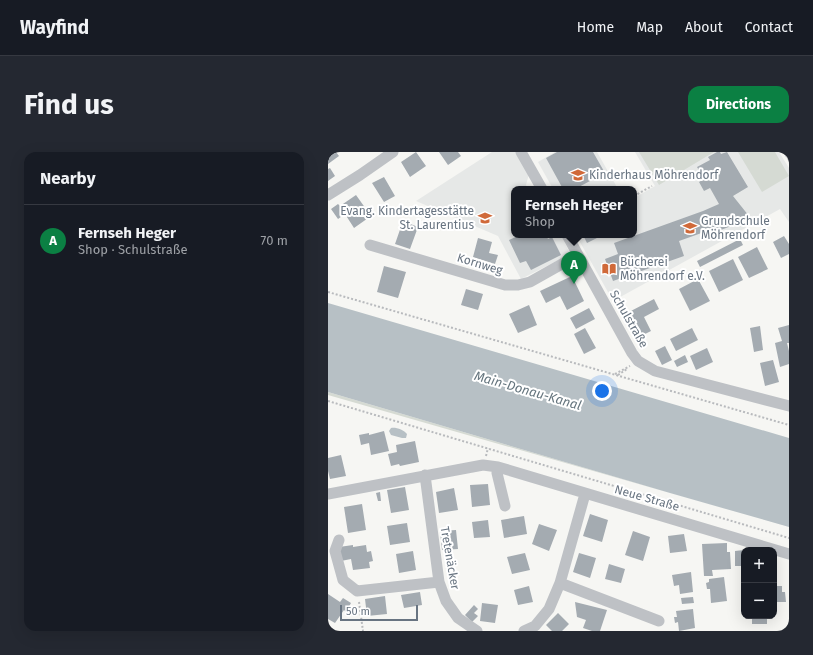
<!DOCTYPE html>
<html lang="en">
<head>
<meta charset="utf-8">
<style>
	:root { --surface:#171b24; --page:#242831; --text:#f1f3f6; --muted:#9ea1a6; --line:#363941; --accent:#0b8043 }
	body { margin:0; font-family:"Fira Sans",sans-serif; background:var(--page); color:var(--text) }
	.controls { position:absolute; right:12px; bottom:12px; display:grid; overflow:hidden; border-radius:8px; box-shadow:0 4px 16px #0002 }
	.controls button { width:36px; height:36px; display:grid; place-items:center; padding:0; border:0; border-bottom:1px solid var(--line); background:var(--surface); color:var(--text); font:20px sans-serif }
	.scale { position:absolute; left:12px; bottom:10px; width:78px; box-sizing:border-box; padding-left:4px; border:2px solid #687481; border-top:0; font-size:11px; line-height:14px; white-space:nowrap; color:#687481; -webkit-text-stroke:3px #fff; paint-order:stroke }
	.you { position:absolute; left:274px; top:239px; width:14px; height:14px; margin:-10px; border:3px solid #fff; border-radius:50%; background:#1a73e8; box-shadow:0 0 0 6px #1a73e833 }
	.badge { display:grid; place-items:center; width:26px; height:26px; border-radius:50%; background:var(--accent); color:#fff; font-size:13px; font-weight:700 }
	.pin { position:absolute; translate:-50% -33px; filter:drop-shadow(0 1px 2px #0008) }
	.pin::after { content:''; position:absolute; top:21px; width:14px; height:12px; background:inherit; clip-path:polygon(0 0,100% 0,50% 100%) }
	.popup { position:absolute; left:183px; top:34px; width:126px; height:52px; box-sizing:border-box; display:grid; place-content:center; border-radius:8px; background:var(--surface); filter:drop-shadow(0 1px 3px #0005); font-size:13px; white-space:nowrap; color:var(--muted) }
	.popup b { font-size:15px; color:var(--text) }
	.popup::after { content:''; position:absolute; left:50%; top:100%; margin-left:-8px; border:8px solid transparent; border-top-color:var(--surface) }
	.list { margin:0; padding:0; list-style:none }
	h2 { display:flex; justify-content:space-between; align-items:center; height:52px; margin:0; padding:0 16px; font-size:17px }
	h2 small { font-size:13px; font-weight:400; color:var(--muted) }
	.list li { display:grid; grid-template-columns:26px 1fr auto; gap:12px; align-items:center; box-sizing:border-box; height:72px; padding:0 16px; border-top:1px solid var(--line) }
	.list b { display:block; font-size:15px; white-space:nowrap }
	.list p { margin:0; font-size:13px; white-space:nowrap; color:var(--muted) }
	.list em { font-size:13px; font-style:normal; color:var(--muted) }
	.map { position:relative; flex:none; width:461px; height:479px; overflow:hidden; border-radius:12px }
	header { display:flex; align-items:center; gap:24px; box-sizing:border-box; height:56px; padding:0 20px; background:var(--surface); border-bottom:1px solid var(--line) }
	header strong { font-size:19px }
	nav { display:flex; gap:22px; margin-inline-start:auto; font-size:14px }
	.intro { display:flex; align-items:center; justify-content:space-between; box-sizing:border-box; height:96px; padding:0 24px }
	h1 { margin:0; font-size:28px }
	.button { padding:10px 18px; border-radius:12px; background:var(--accent); color:#fff; font-size:14px; font-weight:700 }
	main { display:flex; gap:24px; padding:0 24px }
	aside { flex:1; background:var(--surface); border-radius:12px; box-shadow:0 4px 16px #0002 }
	.map>svg:first-child { display:block }
	.built { fill:#e6e8e7 }
	.green { fill:#d5dad3 }
	.water { fill:#b7c0c5 }
	.building { fill:#a4abb1 }
	.lines { fill:none; stroke-linecap:round; stroke-linejoin:round }
	.path { stroke:#b8babd; stroke-width:2; stroke-dasharray:2 2; stroke-linecap:butt }
	.minor { stroke:#bec1c5; stroke-width:11 }
	.labels { text-anchor:middle; stroke-width:4; stroke-linejoin:round; paint-order:stroke }
	.poi-label { font-size:12px; fill:#687481; stroke:#fff; text-anchor:start }
	.street-label { font-size:12px; fill:#687481; stroke:#fff }
	.water-label { font-size:13px; font-style:italic; fill:#64747d; stroke:#fff }
</style>
</head>
<body>
<header>
<strong>Wayfind</strong>
<nav><a>Home</a><a>Map</a><a>About</a><a>Contact</a></nav>
</header>
<div class="intro"><h1>Find us</h1><a class="button">Directions</a></div>
<main>
<aside>
<h2>Nearby<small></small></h2>
<ul class="list">
<li><span class="badge">A</span><div><b>Fernseh Heger</b><p>Shop · Schulstraße</p></div><em>70 m</em></li>
</ul>
</aside>
<div class="map">
<svg width="461" height="479" viewBox="0 0 461 479">
	<rect width="100%" height="100%" fill="#f6f6f3"/>
	<!-- built -->
	<path class="built" d="M164,0H188L201,22L198,33L200,37H186V83H233L241,99L239,104L193,127L170,84L88,49Z
		M227,0H269L290,37H225L210,10Z
		M307,0H451L461,16V70L452,57L285,149L248,83H306V46L327,34Z"/>
	<!-- green -->
	<path class="green" d="M311,0H386L331,33Z
		M410,0H447L461,24L434,40Z
		M0,240L342,341L0,243Z"/>
	<!-- water -->
	<path class="water" d="M0,151L461,286V375L342,341L0,240Z
		M63,276C68,275 76,278 79,282L78,286H74L63,283L61,279Z"/>
	<!-- building -->
	<path class="building" d="M0,0H8L11,4L0,12Z
		M88,0L98,14L82,25L73,10Z
		M111,0H130L133,4L120,13Z
		M229,0H265L277,21L247,37H235L218,6Z
		M389,0H392L393,2L399,0L420,35L405,44L421,64L406,73L382,82V78L351,89L356,104L285,129L277,107L290,102L286,91L375,59L391,52L382,36L376,39L371,30L376,27L369,15L382,8L380,5Z
		M2,16L7,24L0,29V17Z
		M56,25L67,44L56,50L44,31Z
		M28,43L43,64L26,76L17,62L10,67L3,57L10,52L12,54Z
		M75,69L90,75L82,97L67,92Z
		M192,83H218L220,87L224,85L233,103L203,118L198,109L192,111L181,88Z
		M255,83H268L269,86L259,91Z
		M456,84L461,92V102L453,106L445,90Z
		M150,86L164,90L161,101L170,103L167,112L145,105Z
		M412,87L415,93L372,115L369,109Z
		M429,95L440,117L421,126L410,105Z
		M405,107L415,128L391,140L381,119Z
		M56,114L78,120L70,146L49,140Z
		M244,124L256,149L239,158L232,144L218,151L212,139Z
		M370,127L382,149L362,159L351,137Z
		M138,137L155,142L150,158L133,153Z
		M326,147L331,157L316,165L323,179L311,185L299,161Z
		M201,153L209,173L190,181L181,162Z
		M261,156L267,167L248,177L242,166Z
		M461,173V191H459L461,199V212L452,215L447,191L454,189L450,176Z
		M432,174L435,198L426,200L422,176Z
		M257,176L268,196L256,202L246,182Z
		M364,176L370,188L348,199L342,187Z
		M337,194L344,208L334,213L327,199Z
		M379,196L385,210L368,218L362,204Z
		M357,203L360,210L349,215L346,209Z
		M445,208L451,230L437,234L432,211Z
		M56,279L61,299L43,303L41,291L33,293L31,283L41,281V283Z
		M87,289L91,310L72,314L71,312L63,314L60,302L69,300L68,293Z
		M13,303L18,324L2,327L0,319V306Z
		M160,332L162,353L144,355L142,333Z
		M77,335L81,358L63,361L59,338Z
		M126,336L130,358L111,361L108,340Z
		M52,340L53,349H50L48,341Z
		M34,352L38,378L20,381L16,355Z
		M262,362L280,368L274,390L255,384Z
		M196,364L199,382L176,386L173,368Z
		M160,368L162,385L146,386L144,370Z
		M79,371L82,390L62,393L59,374Z
		M211,372L229,378L221,399L204,392Z
		M128,378L130,397L114,398L112,379Z
		M305,379L322,385L315,409L297,403Z
		M356,382L359,399L342,401L340,384Z
		M399,391V400H402L403,417L384,418L385,424H376L374,392Z
		M25,393V395L38,393L39,400L43,399L45,409L41,410L42,416L25,418L23,407L13,409L11,395Z
		M416,398V414H407V399Z
		M85,399L88,418L71,421L68,402Z
		M197,401L202,418L184,422L179,405Z
		M251,401L268,406L262,426L245,420Z
		M281,412L297,417L293,431L277,427Z
		M363,420L365,440L352,442L351,433L346,434L344,423Z
		M396,425L399,449L383,451L382,437H379L378,431L381,430V427Z
		M201,434L205,450L190,453L186,438Z
		M446,434H454V440H457L458,450H446Z
		M92,440L94,453L76,456L73,443Z
		M0,442L12,450L15,446L23,451L18,460L16,458L7,471L0,467Z
		M57,444L59,462L39,464L37,447Z
		M365,445L366,451L354,452L353,446Z
		M247,450L279,458L272,479H264L255,476L258,468L249,465Z
		M154,451L170,453L167,471L152,469Z
		M146,453L150,457L146,461L150,464L144,470L137,463Z
		M365,457L367,476L351,479L350,470L347,471L346,465H349L348,459Z
		M230,461L241,472L234,479H224L218,473Z
		M424,464H439V472H424Z"/>
	<g class="lines">
		<!-- path -->
		<path class="path" d="M456,0L461,8
			M306,44L324,34
			M0,140L461,273
			M287,222L302,214
			M290,223L299,217
			M0,249L461,386
			M158,304L160,296
			M31,450L35,479"/>
		<!-- minor -->
		<path class="minor" d="M193,0L214,37
			M0,43L32,23L65,0
			M239,83L304,201L310,209L327,219L461,254
			M42,93L177,133H190L202,130L250,103
			M170,315L169,321L177,354
			M97,323L111,430L118,449L130,466L149,479
			M0,342L155,313L170,315L461,402
			M11,388L7,399L15,428L29,439L111,430
			M232,431L331,469
			M196,479L207,474L221,457L232,431L257,342"/>
	</g>
	<!-- icons -->
	<defs>
		<symbol id="school-bare" viewBox="-9 -9 18 18"><path d="M0-5L7-2L0 1L-7-2ZM-4 1L0 2.5L4 1V4Q0 6-4 4Z" fill="#d06939" stroke="#fff" stroke-width="2.5" paint-order="stroke"/></symbol>
		<symbol id="library-bare" viewBox="-9 -9 18 18"><path d="M-6-4Q-3-5.5-.7-3.5V5Q-3 3-6 4ZM6-4Q3-5.5 .7-3.5V5Q3 3 6 4Z" fill="#d06939" stroke="#fff" stroke-width="2.5" paint-order="stroke"/></symbol>
	</defs>
	<g fill-rule="evenodd">
		<use href="#school-bare" x="240" y="13" width="20" height="20"/>
		<use href="#school-bare" x="147" y="56" width="20" height="20"/>
		<use href="#school-bare" x="352" y="66" width="20" height="20"/>
		<use href="#library-bare" x="271" y="107" width="20" height="20"/>
	</g>
	<g class="labels">
		<!-- poi labels -->
		<g class="poi-label">
			<text x="261" y="27">Kinderhaus Möhrendorf</text>
			<text x="146" y="63" text-anchor="end">Evang. Kindertagesstätte<tspan x="146" dy="14">St. Laurentius</tspan></text>
			<text x="373" y="73">Grundschule<tspan x="373" dy="14">Möhrendorf</tspan></text>
			<text x="292" y="114">Bücherei<tspan x="292" dy="14">Möhrendorf e.V.</tspan></text>
		</g>
		<!-- street labels -->
		<g class="street-label">
			<text transform="translate(152 112) rotate(17)" y="4">Kornweg</text>
			<text transform="translate(301 167) rotate(60)" y="4">Schulstraße</text>
			<text transform="translate(319 346) rotate(16)" y="4">Neue Straße</text>
			<text transform="translate(122 406) rotate(80)" y="4">Tretenäcker</text>
		</g>
		<!-- water labels -->
		<g class="water-label">
			<text transform="translate(200 238) rotate(16)" y="5">Main-Donau-Kanal</text>
		</g>
	</g>
</svg>
<div class="controls">
<button>+</button>
<button>−</button>
</div>
<div class="scale">50 m</div>
<div class="you"></div>
<div class="pin badge" style="left:246px;top:132px">A</div>
<div class="popup"><b>Fernseh Heger</b>Shop</div>
</div>
</main>
</body>
</html>
